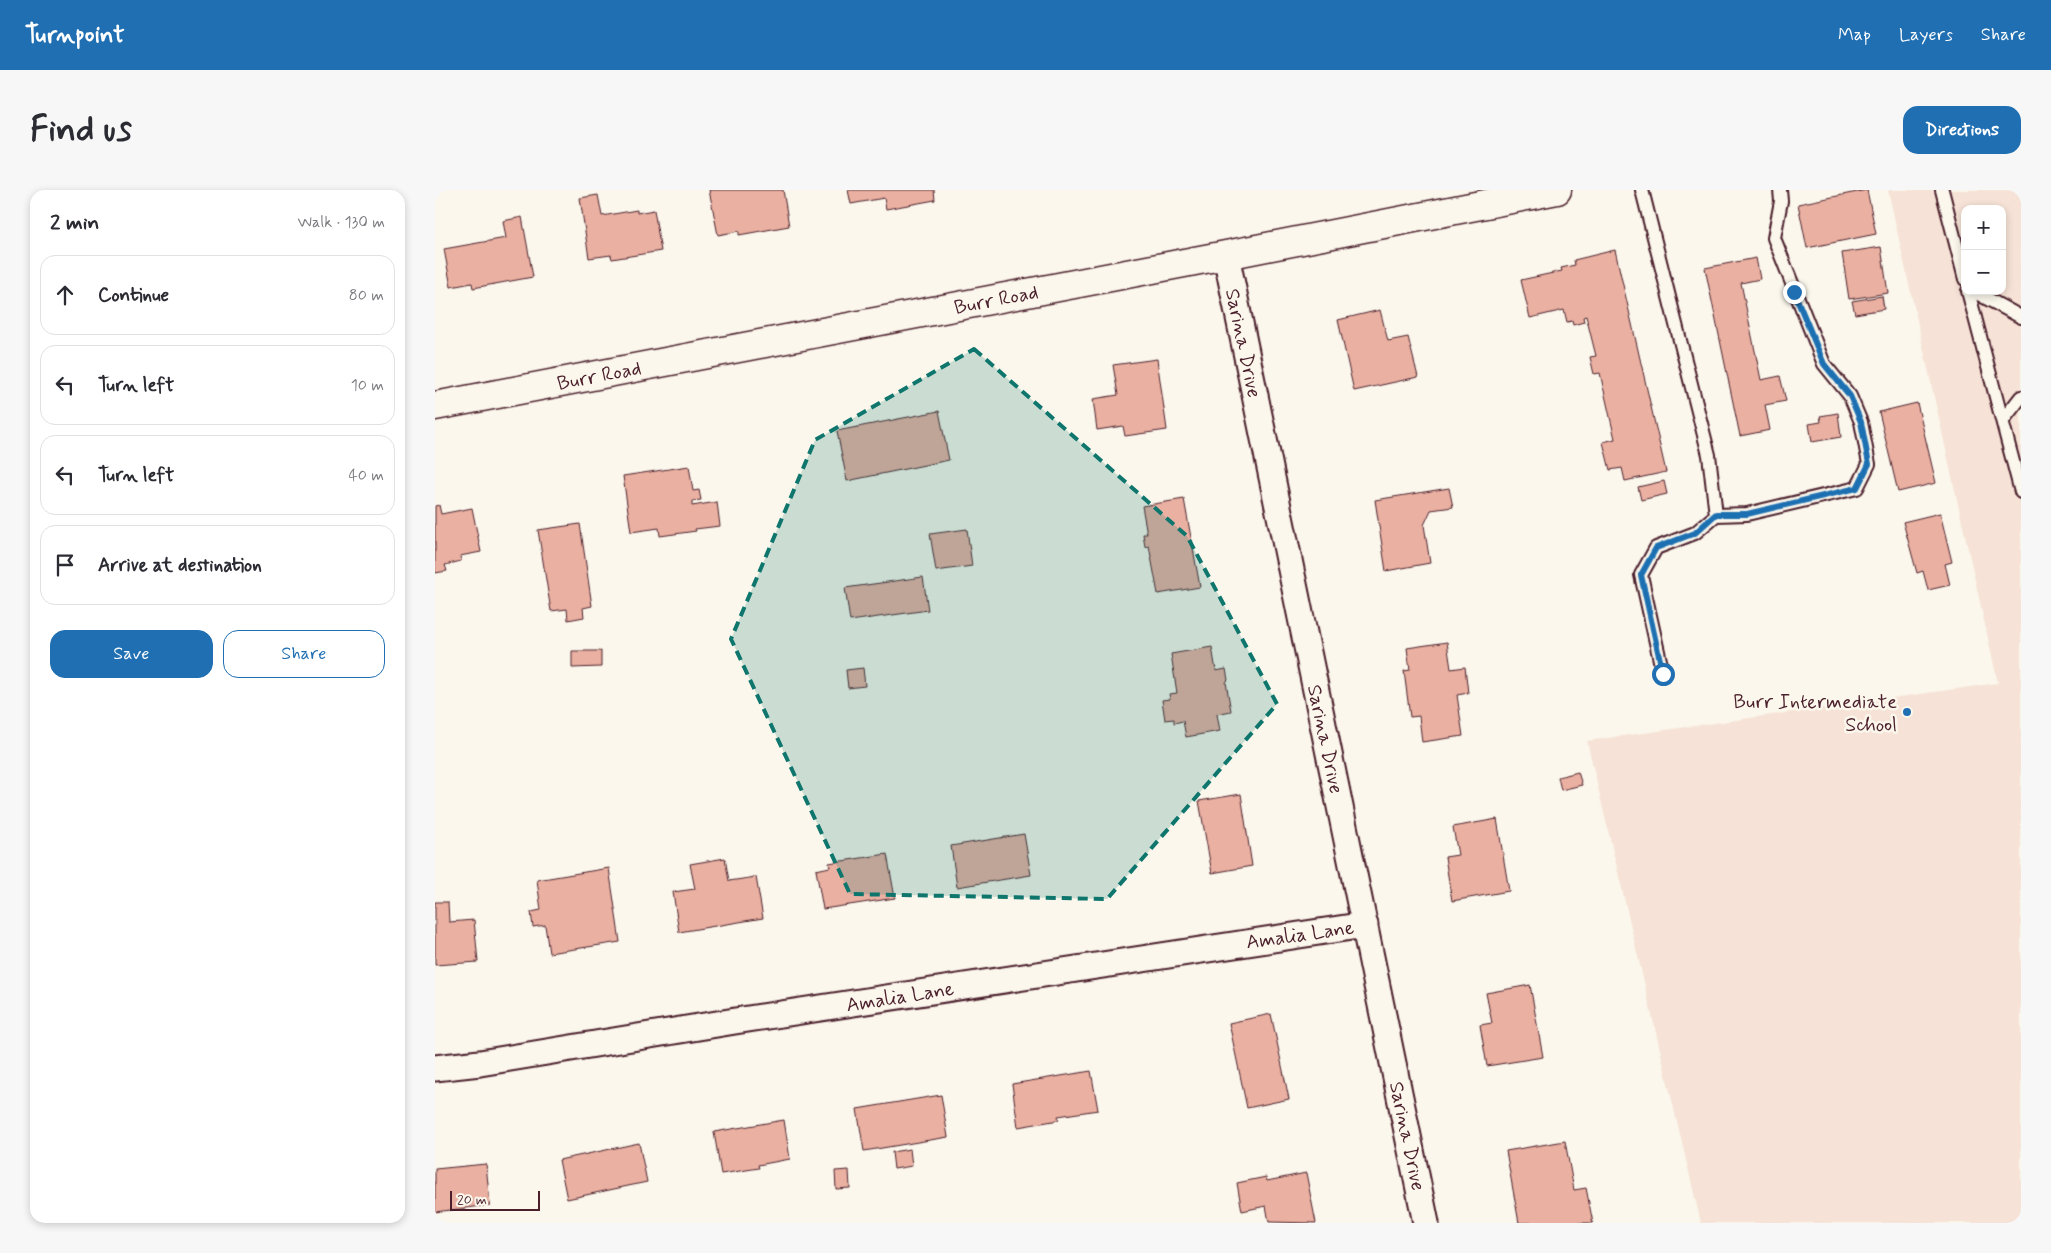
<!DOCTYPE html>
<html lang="en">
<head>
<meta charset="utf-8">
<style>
	:root { --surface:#fff; --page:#f7f7f7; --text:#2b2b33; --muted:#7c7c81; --line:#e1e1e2; --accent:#1f6fb2 }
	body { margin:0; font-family:Mynerve,sans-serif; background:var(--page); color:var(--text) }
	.controls { position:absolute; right:15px; top:15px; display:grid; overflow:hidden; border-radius:10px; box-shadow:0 2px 8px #0003 }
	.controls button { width:45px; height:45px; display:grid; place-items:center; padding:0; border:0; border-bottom:1px solid var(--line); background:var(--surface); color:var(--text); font:25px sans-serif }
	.scale { position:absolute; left:15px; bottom:12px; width:90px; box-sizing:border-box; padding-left:5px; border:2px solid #4a1f2b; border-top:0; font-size:14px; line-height:18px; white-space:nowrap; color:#4a1f2b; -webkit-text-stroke:4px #fbf7ec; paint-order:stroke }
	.stop { position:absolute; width:15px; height:15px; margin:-11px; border:4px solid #1f6fb2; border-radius:50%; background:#fff }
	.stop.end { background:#1f6fb2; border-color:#fff; box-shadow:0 1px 5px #0008 }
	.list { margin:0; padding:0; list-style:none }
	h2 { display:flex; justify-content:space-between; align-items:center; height:65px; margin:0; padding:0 20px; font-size:21px }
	h2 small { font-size:16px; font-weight:400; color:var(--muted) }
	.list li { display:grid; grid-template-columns:32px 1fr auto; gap:15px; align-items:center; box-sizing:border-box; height:80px; margin:0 10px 10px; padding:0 10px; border:1px solid var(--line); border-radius:15px }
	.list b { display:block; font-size:19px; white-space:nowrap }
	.list em { font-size:16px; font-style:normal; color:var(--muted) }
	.actions { display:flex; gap:10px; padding:15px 20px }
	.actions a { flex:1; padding:11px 0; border:1px solid var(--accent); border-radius:15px; text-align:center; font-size:18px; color:var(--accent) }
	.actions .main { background:var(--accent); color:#fff }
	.icon { flex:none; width:28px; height:28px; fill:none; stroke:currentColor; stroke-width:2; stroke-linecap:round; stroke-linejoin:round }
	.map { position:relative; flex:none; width:1586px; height:1033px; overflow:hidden; border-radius:15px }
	header { display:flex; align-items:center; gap:30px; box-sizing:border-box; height:70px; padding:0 25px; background:var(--accent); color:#fff }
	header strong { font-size:24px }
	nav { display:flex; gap:28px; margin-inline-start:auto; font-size:18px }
	.intro { display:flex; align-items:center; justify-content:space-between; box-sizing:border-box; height:120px; padding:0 30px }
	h1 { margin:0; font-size:35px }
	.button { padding:12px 22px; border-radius:15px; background:var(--accent); color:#fff; font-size:18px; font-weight:700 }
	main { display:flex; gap:30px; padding:0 30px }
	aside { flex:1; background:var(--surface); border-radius:15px; box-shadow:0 2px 8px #0003 }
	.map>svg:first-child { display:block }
	.built { fill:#f6e2d6; fill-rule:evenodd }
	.building { fill:#eab1a2; stroke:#4a1f2b }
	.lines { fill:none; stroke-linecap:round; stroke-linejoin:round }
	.lane-casing { stroke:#4a1f2b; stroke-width:16 }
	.street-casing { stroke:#4a1f2b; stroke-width:29 }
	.secondary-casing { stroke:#4a1f2b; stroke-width:31 }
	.lane { stroke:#fbf7ec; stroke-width:12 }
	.street { stroke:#fbf7ec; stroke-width:25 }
	.secondary { stroke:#fbf7ec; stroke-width:28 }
	.route { stroke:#1f6fb2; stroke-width:6 }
	.marked { fill:#0f766e; fill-opacity:0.2; stroke:#0f766e; stroke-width:4; stroke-dasharray:10 6; stroke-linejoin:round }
	.poi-dot { fill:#1f6fb2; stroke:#fbf7ec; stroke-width:2 }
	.labels { text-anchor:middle; stroke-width:5; stroke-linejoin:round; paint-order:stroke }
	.street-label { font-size:20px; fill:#4a1f2b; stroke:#fbf7ec }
	.poi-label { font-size:20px; fill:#4a1f2b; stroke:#fbf7ec; text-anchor:end }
</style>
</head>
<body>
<header>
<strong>Turnpoint</strong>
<nav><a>Map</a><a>Layers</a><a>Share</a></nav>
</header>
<div class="intro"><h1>Find us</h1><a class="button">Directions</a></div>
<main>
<aside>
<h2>2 min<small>Walk · 130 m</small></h2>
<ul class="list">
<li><svg class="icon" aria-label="ahead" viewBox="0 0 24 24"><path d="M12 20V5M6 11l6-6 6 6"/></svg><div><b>Continue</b></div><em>80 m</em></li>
<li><svg class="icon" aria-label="left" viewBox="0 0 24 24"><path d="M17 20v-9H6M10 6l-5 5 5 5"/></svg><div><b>Turn left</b></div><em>10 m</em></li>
<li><svg class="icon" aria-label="left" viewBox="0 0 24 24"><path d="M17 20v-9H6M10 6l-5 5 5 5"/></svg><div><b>Turn left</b></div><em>40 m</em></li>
<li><svg class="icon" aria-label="arrive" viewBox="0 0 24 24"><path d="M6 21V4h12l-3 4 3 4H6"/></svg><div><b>Arrive at destination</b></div></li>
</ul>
<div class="actions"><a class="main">Save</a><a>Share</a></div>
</aside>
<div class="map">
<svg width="1586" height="1033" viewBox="0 0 1586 1033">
	<rect width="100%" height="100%" fill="#fbf7ec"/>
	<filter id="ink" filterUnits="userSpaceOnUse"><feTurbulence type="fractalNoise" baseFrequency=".02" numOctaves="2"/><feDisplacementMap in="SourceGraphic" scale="10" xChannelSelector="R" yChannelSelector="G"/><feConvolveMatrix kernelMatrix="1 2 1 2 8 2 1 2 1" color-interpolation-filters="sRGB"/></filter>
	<g filter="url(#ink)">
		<!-- built -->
		<path class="built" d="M1453,0H1586V1033H1266L1152,551L1563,493ZM1530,19H1567V101H1530Z"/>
		<!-- building -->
		<path class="building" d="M274,0H348L354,36L304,45V41L283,45Z
			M413,0H499L500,10L451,19L449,8L416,14Z
			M1432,0L1441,44L1372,58L1363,14Z
			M163,5L167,26L202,20V23L219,20L226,61L177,69L176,65L154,68L145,8Z
			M87,27L98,87L38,98L37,93L16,97L9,59L71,48L68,31Z
			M1446,57L1453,103L1414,109L1407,63Z
			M1180,60L1231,282L1190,291L1187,278L1175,280L1168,252L1180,249L1165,183L1159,184L1155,167L1161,166L1151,126L1148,127L1149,132L1138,135L1137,131L1132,132L1129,120L1095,128L1086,90L1127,81L1126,78L1140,75L1139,70Z
			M1321,68L1325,89L1306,93L1326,190L1345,186L1351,211L1330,215L1335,240L1305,246L1270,78Z
			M1447,106L1449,119L1420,124L1417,111Z
			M945,120L953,151L973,147L983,187L919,201L903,130Z
			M722,169L732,240L690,246L688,236L662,240L658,209L683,205L678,175Z
			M1482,213L1501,293L1463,302L1444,222Z
			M504,221L514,270L412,291L402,241Z
			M1403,223L1406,247L1377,252L1374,234L1386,232L1385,226Z
			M254,276L258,301L264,300L266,310L257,311V316L282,312L285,336L260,339L261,341L225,346L224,338L196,342L188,286Z
			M1229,291L1232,304L1206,310L1203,297Z
			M1014,298L1018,317L996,320L989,335L995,373L951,381L940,310Z
			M749,309L765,397L723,404L714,356L710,357L708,344H712L707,316Z
			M4,315L6,324L37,318L46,362L25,366L26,371L10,375L12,381L0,383V316Z
			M1505,323L1517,372L1510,374L1515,395L1493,400L1488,381L1482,383L1468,332Z
			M145,334L157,416L148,418L149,427L133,430L132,419L116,421L103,340Z
			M532,339L537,376L501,381L495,344Z
			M488,387L493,420L415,431L410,398Z
			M1012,452L1016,479L1030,477L1033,503L1022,505L1028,546L987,552L984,526L975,527L969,481L975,480L972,458Z
			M777,457L781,481L791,479L793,490L791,492L796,521L782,524L785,541L751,547L748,531L739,533V529L730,530L727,510L735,509L734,504L742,503L736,464Z
			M137,461H166V477L137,478Z
			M428,478L430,496L413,498L411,480Z
			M1143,582L1147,595L1126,600L1123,587Z
			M806,604L817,676L777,683L764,611Z
			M1062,629L1074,701L1017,711L1010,667L1023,665L1018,637Z
			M589,644L596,685L522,697L516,656Z
			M452,664L460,708L388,719L381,680L395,677L394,673Z
			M290,668L294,691L321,687L328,728L244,742L238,702L260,699L255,674Z
			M174,678L185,752L114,763L110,735L98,737L96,722L106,720L102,690Z
			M0,712H13L14,732L39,730L43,772L0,775Z
			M1095,795L1108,867L1052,876L1045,835L1057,833L1051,803Z
			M836,824L854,909L812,918L794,833Z
			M656,881L663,920L623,926L624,930L583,937L577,894Z
			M506,905L513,947L429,961L422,919Z
			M349,930L355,969L323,975L324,978L286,984L279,942Z
			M1130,951L1139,1000L1151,998L1158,1033H1084L1071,961Z
			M204,953L212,992L132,1009L124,970Z
			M475,959L477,976L459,979L457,962Z
			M51,974L55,1015L0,1022V979Z
			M414,980L415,998L401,999L400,981Z
			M871,983L881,1033L834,1032L831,1016L807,1021L802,993L831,987L832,991Z"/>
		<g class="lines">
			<defs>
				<path id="lane" d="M1207,0L1274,265L1281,325L1260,343L1221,358L1206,385L1228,484
					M1507,0L1530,89
					M1533,101L1586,302
					M1538,101L1586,127
					M1568,230L1586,207
					M1281,325L1312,324L1422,298L1434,274L1426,232L1415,206L1389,174L1339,48L1346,11L1345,0"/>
				<path id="street" d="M791,65L991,1033
					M0,878L45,873L300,831L930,735"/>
				<path id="secondary" d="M0,216L791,65L1122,0"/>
			</defs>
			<!-- lane casing -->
			<use href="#lane" class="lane-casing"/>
			<!-- street casing -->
			<use href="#street" class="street-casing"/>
			<!-- secondary casing -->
			<use href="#secondary" class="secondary-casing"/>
			<!-- lane -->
			<use href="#lane" class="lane"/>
			<!-- street -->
			<use href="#street" class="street"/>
			<!-- secondary -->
			<use href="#secondary" class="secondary"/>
		</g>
	</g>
	<g class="lines" filter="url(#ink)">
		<!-- route -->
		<path class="route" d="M1228,484L1206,385L1221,358L1260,343L1281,324H1312L1422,298L1434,274L1426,232L1415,206L1389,174L1359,102"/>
	</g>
	<!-- marked area -->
	<path class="marked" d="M539,159L752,346L842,514L672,709L415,704L296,449L380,250Z"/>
	<!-- markers -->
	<circle class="poi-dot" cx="1472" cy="522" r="5"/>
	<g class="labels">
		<!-- street labels -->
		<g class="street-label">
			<text transform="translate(561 109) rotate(-11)" y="7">Burr Road</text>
			<text transform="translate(809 153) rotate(78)" y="7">Sarina Drive</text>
			<text transform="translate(164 185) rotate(-11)" y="7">Burr Road</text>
			<text transform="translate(891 549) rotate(78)" y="7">Sarina Drive</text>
			<text transform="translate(865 744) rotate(-8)" y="7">Amalia Lane</text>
			<text transform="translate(465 806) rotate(-9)" y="7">Amalia Lane</text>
			<text transform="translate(973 946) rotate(78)" y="7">Sarina Drive</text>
		</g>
		<!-- poi labels -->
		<g class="poi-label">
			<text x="1462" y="518">Burr Intermediate<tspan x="1462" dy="23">School</tspan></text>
		</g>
	</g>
</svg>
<div class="controls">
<button>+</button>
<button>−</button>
</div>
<div class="scale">20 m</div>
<div class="stop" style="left:1228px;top:484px"></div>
<div class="stop end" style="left:1359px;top:102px"></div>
</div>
</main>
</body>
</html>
